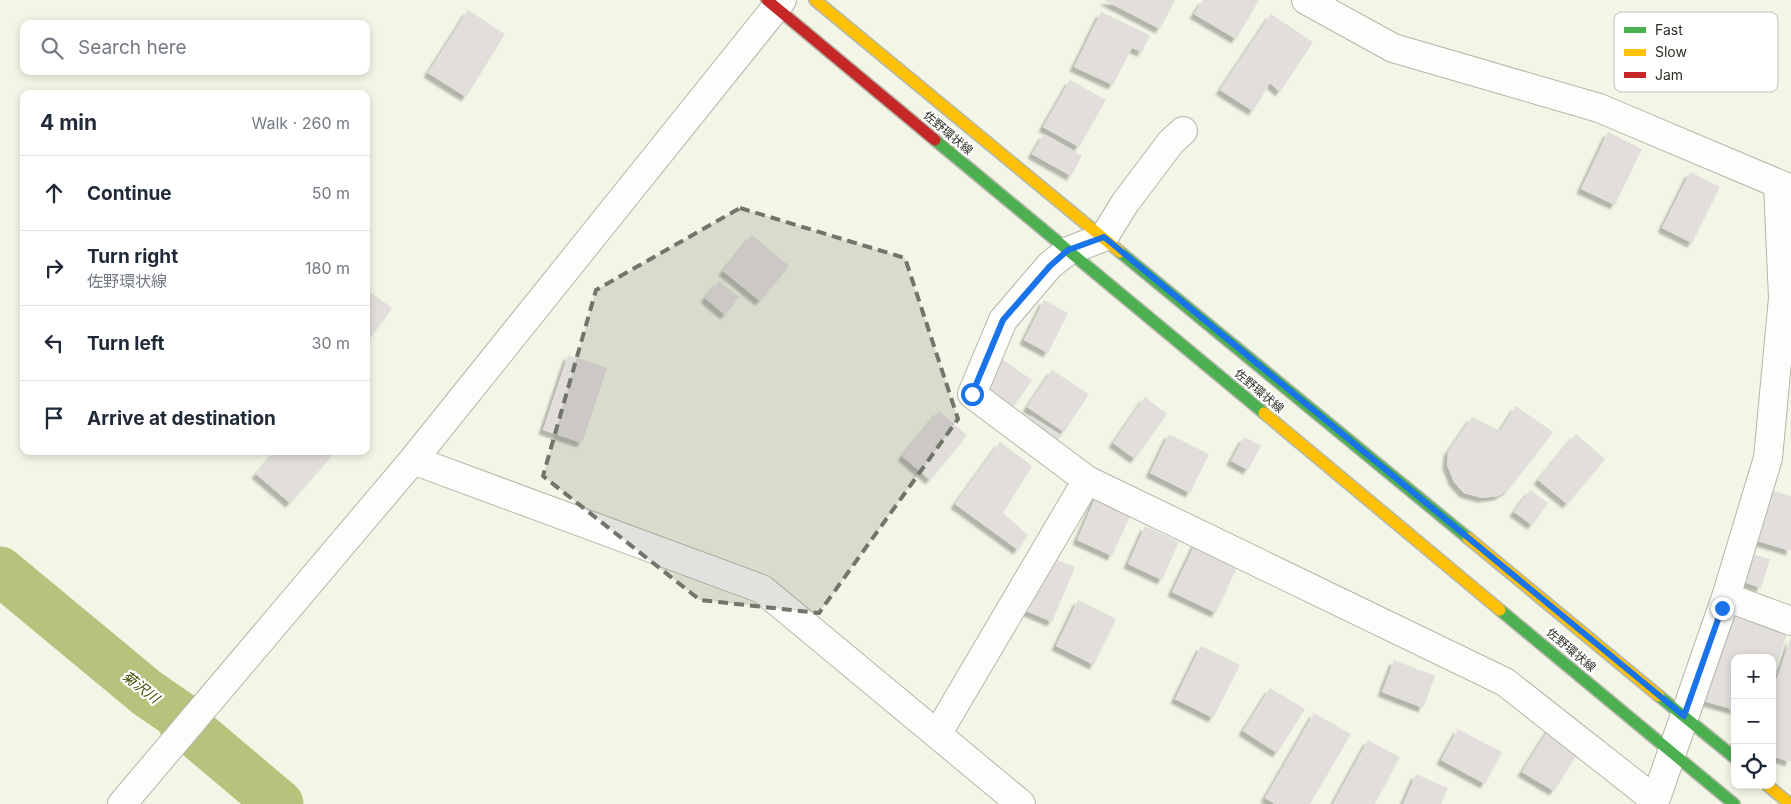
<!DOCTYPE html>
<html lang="en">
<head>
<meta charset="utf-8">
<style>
	:root { --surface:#fff; --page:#f2f2f3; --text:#1f2937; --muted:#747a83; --line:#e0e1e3 }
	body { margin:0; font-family:Inter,"Noto Sans JP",sans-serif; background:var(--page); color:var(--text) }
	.controls { position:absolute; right:15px; bottom:15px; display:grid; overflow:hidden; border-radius:10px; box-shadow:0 2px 8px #0003 }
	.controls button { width:45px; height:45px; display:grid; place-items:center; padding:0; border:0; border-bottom:1px solid var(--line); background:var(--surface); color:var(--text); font:25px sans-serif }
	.stop { position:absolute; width:15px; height:15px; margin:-11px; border:4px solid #1a73e8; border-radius:50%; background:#fff }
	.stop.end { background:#1a73e8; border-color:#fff; box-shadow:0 1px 5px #0008 }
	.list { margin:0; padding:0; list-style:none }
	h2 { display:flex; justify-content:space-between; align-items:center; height:65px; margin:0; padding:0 20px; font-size:21px }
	h2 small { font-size:16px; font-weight:400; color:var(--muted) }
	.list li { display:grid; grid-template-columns:32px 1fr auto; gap:15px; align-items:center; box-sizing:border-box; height:75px; padding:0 20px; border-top:1px solid var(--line) }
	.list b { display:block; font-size:19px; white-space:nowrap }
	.list p { margin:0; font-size:16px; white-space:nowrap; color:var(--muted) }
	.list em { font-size:16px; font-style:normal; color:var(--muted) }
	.icon { flex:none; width:28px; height:28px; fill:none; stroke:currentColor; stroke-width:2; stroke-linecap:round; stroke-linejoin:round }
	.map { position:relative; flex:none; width:1791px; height:804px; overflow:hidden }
	.search { position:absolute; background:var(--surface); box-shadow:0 2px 8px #0003; left:20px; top:20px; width:350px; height:55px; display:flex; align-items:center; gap:12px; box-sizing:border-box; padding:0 18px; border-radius:10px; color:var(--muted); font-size:19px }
	.panel { position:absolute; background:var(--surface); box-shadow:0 2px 8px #0003; left:20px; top:90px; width:350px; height:365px; border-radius:10px }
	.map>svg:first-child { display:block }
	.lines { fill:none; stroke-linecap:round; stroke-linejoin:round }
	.river { stroke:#b9c27d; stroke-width:49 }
	.building { fill:#e1dedc; filter:url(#shadow) }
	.street-casing { stroke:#b4b6aa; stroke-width:30 }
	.fast-casing { stroke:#b4b6aa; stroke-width:14 }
	.slow-casing { stroke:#b4b6aa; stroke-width:14 }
	.jam-casing { stroke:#b4b6aa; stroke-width:14 }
	.street { stroke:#fdfefb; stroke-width:28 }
	.fast { stroke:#4caf50; stroke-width:11 }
	.slow { stroke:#ffc107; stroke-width:11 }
	.jam { stroke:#c62828; stroke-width:11 }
	.route { stroke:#1a73e8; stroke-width:6 }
	.marked { fill:#727569; fill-opacity:0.2; stroke:#727569; stroke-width:4; stroke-dasharray:10 6; stroke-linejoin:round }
	.labels { text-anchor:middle; stroke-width:4.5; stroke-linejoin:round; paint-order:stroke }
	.street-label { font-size:12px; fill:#2d2f25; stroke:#fff }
	.water-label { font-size:14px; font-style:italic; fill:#444b00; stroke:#fff }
	.key { fill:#fff; stroke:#c0c1be; stroke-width:1 }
	.key-label { font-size:14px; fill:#2d2f25 }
</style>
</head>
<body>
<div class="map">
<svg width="1791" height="804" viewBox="0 0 1791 804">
	<defs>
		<filter id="shadow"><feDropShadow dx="-4.5" dy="4.5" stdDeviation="1" flood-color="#0004"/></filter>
	</defs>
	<rect width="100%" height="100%" fill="#f3f6e7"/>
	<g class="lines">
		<!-- river -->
		<path class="river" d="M0,571L147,693L179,715L182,722L279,804"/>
	</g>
	<!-- building -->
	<path class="building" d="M1104,0H1175L1160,29Z
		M1203,0H1259L1236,39L1194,14Z
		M468,10L505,34L466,97L428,73Z
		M1101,12L1150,35L1142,52L1132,48L1113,85L1074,67Z
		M1271,14L1313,42L1280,92L1270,83L1253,111L1220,90Z
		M1070,80L1106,100L1079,147L1043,127Z
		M1608,132L1642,149L1615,205L1581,189Z
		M1044,134L1082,156L1071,176L1032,154Z
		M1690,172L1720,187L1692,243L1662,228Z
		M752,235L789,266L760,301L723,271Z
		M719,281L739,297L725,315L705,298Z
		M366,289L392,308L366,344Z
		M1044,300L1068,313L1048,353L1024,340Z
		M568,355L607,368L582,443L543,430Z
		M999,357L1032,380L1009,413L976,390Z
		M1052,370L1089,394L1064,432L1027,407Z
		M1145,397L1167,414L1135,459L1113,443Z
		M1516,406L1553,432L1508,490L1498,496L1482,498L1464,493L1454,482L1447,465L1448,452L1472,417L1500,431Z
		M939,411L967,435L930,480L902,456Z
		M1031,416L1061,435L1053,448L1022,429Z
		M1169,434L1209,454L1190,493L1150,473Z
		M1576,434L1605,459L1567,504L1538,480Z
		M1244,437L1261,446L1248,470L1231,461Z
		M1000,442L1032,466L1003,513L1028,535L1018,550L955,504Z
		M276,451H330L333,454L290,503L256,474Z
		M1530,490L1548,503L1532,525L1514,512Z
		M1769,490L1791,496V551L1754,540Z
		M1097,494L1133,510L1112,556L1077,540Z
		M1145,526L1179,542L1162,580L1128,564Z
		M1196,542L1239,563L1216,613L1172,592Z
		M1749,553L1770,559L1761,588L1741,581Z
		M1047,556L1075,567L1052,622L1024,610Z
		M1078,600L1116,619L1094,665L1056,646Z
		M1726,614L1787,633L1773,679L1772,658H1735V710L1700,700Z
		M1791,637V760L1790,762L1772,756V693Z
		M1201,646L1240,665L1213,718L1175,699Z
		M1394,660L1435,676L1423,708L1382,692Z
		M1270,688L1305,709L1277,753L1243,731Z
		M1314,713L1351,734L1310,804H1275L1265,798Z
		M1550,727L1582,747L1554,791L1522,772Z
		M1458,729L1502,752L1485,784L1441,760Z
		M1368,740L1400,757L1375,804H1333Z
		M1416,774L1448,788L1441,804H1403Z"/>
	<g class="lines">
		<defs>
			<path id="street" d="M1306,0L1393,48L1599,108L1791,189
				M1183,131L1171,142L1125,203L1104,237L1068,251L1050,265L1003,320L972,394L1087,480L1505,682L1655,800
				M413,460L762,589L1021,804
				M1726,597L1791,621
				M938,733L1087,480
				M122,804L413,460L782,0
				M1654,804L1726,597L1768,458L1783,298L1778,184"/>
			<path id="fast" d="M935,140L1264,413
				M1120,252L1468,538
				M1500,610L1734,804
				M1659,696L1735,758"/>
			<path id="slow" d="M815,0L1120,252
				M1264,413L1500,610
				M1468,538L1659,696
				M1767,785L1790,804"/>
			<path id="jam" d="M767,0L935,140"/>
		</defs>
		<!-- street casing -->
		<use href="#street" class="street-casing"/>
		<!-- fast casing -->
		<use href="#fast" class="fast-casing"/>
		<!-- slow casing -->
		<use href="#slow" class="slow-casing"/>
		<!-- jam casing -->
		<use href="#jam" class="jam-casing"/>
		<!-- street -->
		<use href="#street" class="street"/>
		<!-- fast -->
		<use href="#fast" class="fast"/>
		<!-- slow -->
		<use href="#slow" class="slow"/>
		<!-- jam -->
		<use href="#jam" class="jam"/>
	</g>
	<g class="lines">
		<!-- route -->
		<path class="route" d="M972,394L1003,320L1050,266L1068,250L1104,237L1684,716L1722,608"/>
	</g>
	<!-- marked area -->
	<path class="marked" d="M740,208L905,258L958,419L819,613L700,600L543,476L596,290Z"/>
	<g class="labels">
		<!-- street labels -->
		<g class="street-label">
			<text transform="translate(948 133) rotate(40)" y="4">佐野環状線</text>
			<text transform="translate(1259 391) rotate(40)" y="4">佐野環状線</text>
			<text transform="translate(1571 650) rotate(40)" y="4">佐野環状線</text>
		</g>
		<!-- water labels -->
		<g class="water-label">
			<text transform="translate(141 687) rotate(38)" y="5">菊沢川</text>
		</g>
	</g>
	<!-- legend -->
	<rect x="1614" y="12" width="164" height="80" rx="8" class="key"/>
	<rect x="1624" y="27" width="22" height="6" fill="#4caf50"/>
	<rect x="1624" y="49" width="22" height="7" fill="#ffc107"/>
	<rect x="1624" y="72" width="22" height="6" fill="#c62828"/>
	<g class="key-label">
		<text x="1655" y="35">Fast</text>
		<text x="1655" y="57">Slow</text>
		<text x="1655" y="80">Jam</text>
	</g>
</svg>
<div class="controls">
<button>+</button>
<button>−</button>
<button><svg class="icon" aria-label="locate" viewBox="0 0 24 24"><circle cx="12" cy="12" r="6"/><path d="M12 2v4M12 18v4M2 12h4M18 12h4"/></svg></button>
</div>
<div class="stop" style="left:972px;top:394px"></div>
<div class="stop end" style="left:1722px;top:608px"></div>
<div class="search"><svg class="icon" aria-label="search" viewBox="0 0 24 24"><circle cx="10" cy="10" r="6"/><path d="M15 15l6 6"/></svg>Search here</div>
<section class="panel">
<h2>4 min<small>Walk · 260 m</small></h2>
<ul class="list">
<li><svg class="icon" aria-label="ahead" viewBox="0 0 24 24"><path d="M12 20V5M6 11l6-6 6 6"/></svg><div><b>Continue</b></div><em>50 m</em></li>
<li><svg class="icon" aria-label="right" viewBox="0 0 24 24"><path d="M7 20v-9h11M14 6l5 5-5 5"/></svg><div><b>Turn right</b><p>佐野環状線</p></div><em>180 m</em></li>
<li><svg class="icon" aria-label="left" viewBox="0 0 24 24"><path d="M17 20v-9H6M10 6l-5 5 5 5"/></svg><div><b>Turn left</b></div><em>30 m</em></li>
<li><svg class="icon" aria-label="arrive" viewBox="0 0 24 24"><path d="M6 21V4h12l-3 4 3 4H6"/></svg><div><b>Arrive at destination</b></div></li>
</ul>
</section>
</div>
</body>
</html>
